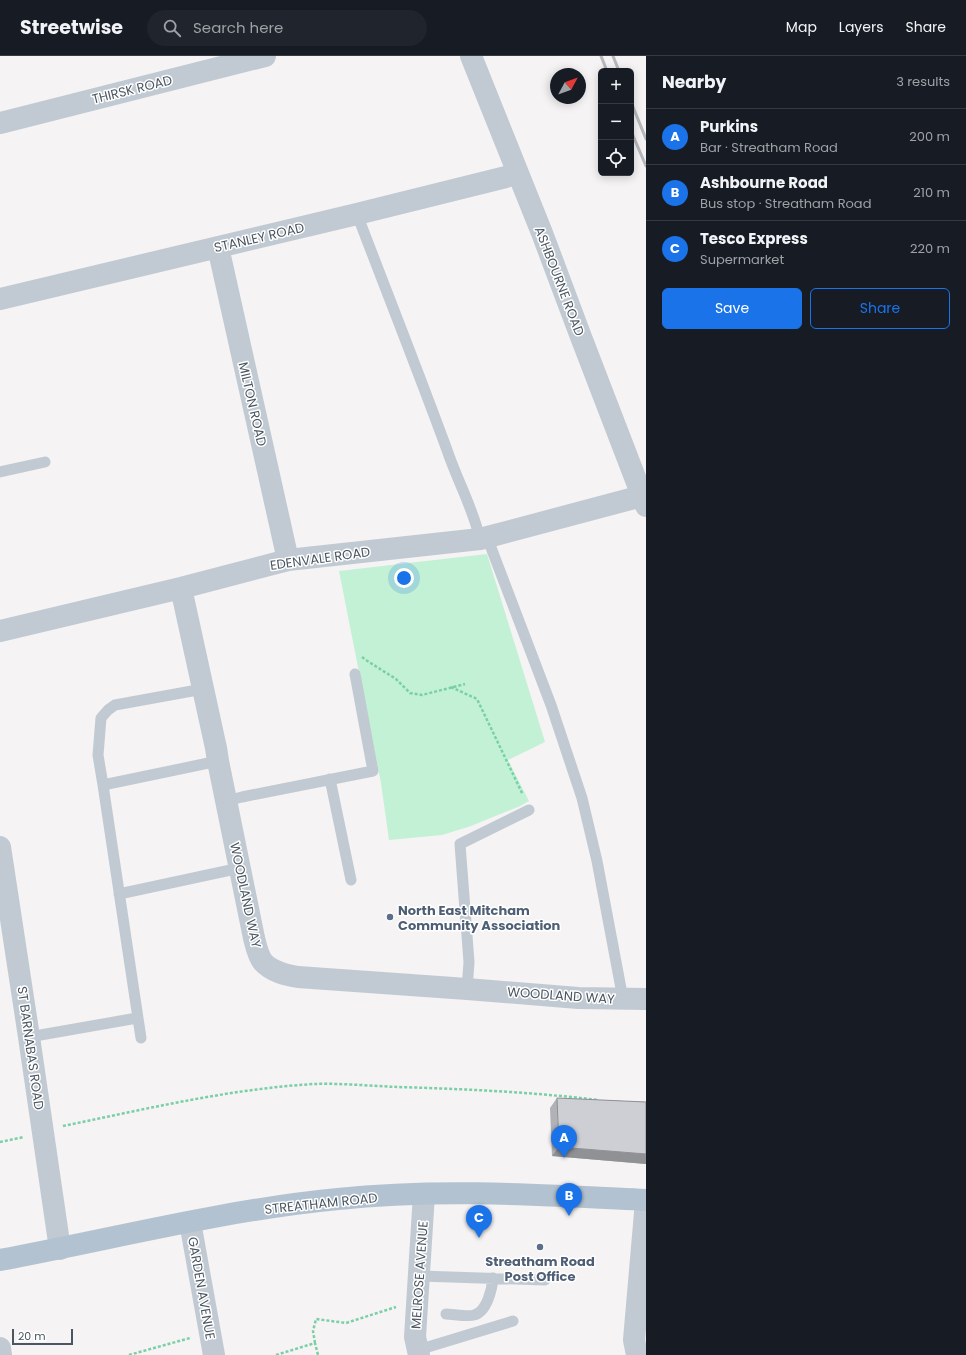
<!DOCTYPE html>
<html lang="en">
<head>
<meta charset="utf-8">
<style>
	:root { --surface:#171b24; --page:#20242c; --text:#f1f3f6; --muted:#9ea1a6; --line:#363941; --accent:#1a73e8 }
	body { margin:0; font-family:Poppins,sans-serif; background:var(--page); color:var(--text) }
	.controls { position:absolute; right:12px; top:12px; display:grid; overflow:hidden; border-radius:6px; box-shadow:0 2px 10px #0003 }
	.controls button { width:36px; height:36px; display:grid; place-items:center; padding:0; border:0; border-bottom:1px solid var(--line); background:var(--surface); color:var(--text); font:20px sans-serif }
	.compass { position:absolute; left:550px; top:12px; width:36px; height:36px; border-radius:50%; background:var(--surface); box-shadow:0 2px 10px #0003; rotate:49deg }
	.scale { position:absolute; left:12px; bottom:10px; width:61px; box-sizing:border-box; padding-left:4px; border:2px solid #4a5661; border-top:0; font-size:11px; line-height:14px; white-space:nowrap; color:#4a5661; -webkit-text-stroke:3px #fff; paint-order:stroke }
	.you { position:absolute; left:404px; top:522px; width:14px; height:14px; margin:-10px; border:3px solid #fff; border-radius:50%; background:#1a73e8; box-shadow:0 0 0 6px #1a73e833 }
	.badge { display:grid; place-items:center; width:26px; height:26px; border-radius:50%; background:var(--accent); color:#fff; font-size:13px; font-weight:700 }
	.pin { position:absolute; translate:-50% -33px; filter:drop-shadow(0 1px 2px #0008) }
	.pin::after { content:''; position:absolute; top:21px; width:14px; height:12px; background:inherit; clip-path:polygon(0 0,100% 0,50% 100%) }
	.list { margin:0; padding:0; list-style:none }
	h2 { display:flex; justify-content:space-between; align-items:center; height:52px; margin:0; padding:0 16px; font-size:17px }
	h2 small { font-size:13px; font-weight:400; color:var(--muted) }
	.list li { display:grid; grid-template-columns:26px 1fr auto; gap:12px; align-items:center; box-sizing:border-box; height:56px; padding:0 16px; border-top:1px solid var(--line) }
	.list b { display:block; font-size:15px; white-space:nowrap }
	.list p { margin:0; font-size:13px; white-space:nowrap; color:var(--muted) }
	.list em { font-size:13px; font-style:normal; color:var(--muted) }
	.actions { display:flex; gap:8px; padding:12px 16px }
	.actions a { flex:1; padding:9px 0; border:1px solid var(--accent); border-radius:6px; text-align:center; font-size:14px; color:var(--accent) }
	.actions .main { background:var(--accent); color:#fff }
	.icon { flex:none; width:22px; height:22px; fill:none; stroke:currentColor; stroke-width:2; stroke-linecap:round; stroke-linejoin:round }
	.map { position:relative; flex:none; width:646px; height:1299px; overflow:hidden }
	header { display:flex; align-items:center; gap:24px; box-sizing:border-box; height:56px; padding:0 20px; background:var(--surface); border-bottom:1px solid var(--line) }
	header strong { font-size:19px }
	nav { display:flex; gap:22px; margin-inline-start:auto; font-size:14px }
	.search { width:280px; height:36px; background:var(--page); display:flex; align-items:center; gap:10px; box-sizing:border-box; padding:0 14px; border-radius:22px; color:var(--muted); font-size:15px }
	main { display:flex }
	aside { flex:1; background:var(--surface) }
	.map>svg:first-child { display:block }
	.green { fill:#c3f1d5 }
	.lines { fill:none; stroke-linecap:round; stroke-linejoin:round }
	.path { stroke:#7ad0a6; stroke-width:2.5; stroke-dasharray:3 2; stroke-linecap:butt }
	.lane { stroke:#c1cad2; stroke-width:11 }
	.street { stroke:#c1cad2; stroke-width:22 }
	.primary { stroke:#b3c2d1; stroke-width:22 }
	.rail { stroke:#b5b8bd; stroke-width:3 }
	.wall { fill:#b0b2b7 }
	.shaded-wall { fill:#909195 }
	.building { fill:#cdcfd5; stroke:#909195 }
	.service-dot { fill:#5c6f8a; stroke:#fff; stroke-width:1.5 }
	.labels { text-anchor:middle; stroke-width:3; stroke-linejoin:round; paint-order:stroke }
	.street-label { font-size:13px; fill:#4a5661; stroke:#fff }
	.service-label { font-size:13px; font-weight:bold; fill:#4e5e75; stroke:#fff; text-anchor:start }
</style>
</head>
<body>
<header>
<strong>Streetwise</strong>
<div class="search"><svg class="icon" aria-label="search" viewBox="0 0 24 24"><circle cx="10" cy="10" r="6"/><path d="M15 15l6 6"/></svg>Search here</div>
<nav><a>Map</a><a>Layers</a><a>Share</a></nav>
</header>
<main>
<div class="map">
<svg width="646" height="1299" viewBox="0 0 646 1299">
	<rect width="100%" height="100%" fill="#f5f3f3"/>
	<!-- green -->
	<path class="green" d="M487,498L545,686L508,704L529,745L520,750L471,770L442,779L389,784L381,727L339,515Z"/>
	<g class="lines">
		<!-- path -->
		<path class="path" d="M362,601L369,606L396,623L410,637L422,639L465,628
			M451,631L477,643L523,739
			M63,1070C146,1053 229,1033 314,1028C341,1027 371,1030 398,1031C465,1033 532,1036 598,1044
			M0,1086L24,1081
			M315,1287L313,1275L316,1263L346,1267L396,1251
			M129,1299L190,1282
			M276,1299L315,1287L318,1299"/>
		<!-- lane -->
		<path class="lane" d="M357,158C387,237 418,315 447,394C457,424 473,452 480,483
			M0,416L45,406
			M487,481L551,649L582,742L597,805L623,943
			M330,723L351,824
			M103,729L98,699L101,662L108,654L115,649L203,633
			M226,745L242,741L373,715L355,618
			M119,838L240,812
			M467,933L469,906L460,788L529,754
			M29,981L137,962
			M141,982L103,729L218,705
			M420,1220L545,1224
			M446,1258C452,1258 469,1261 474,1259C487,1256 492,1233 493,1222
			M418,1294L513,1265"/>
		<!-- street -->
		<path class="street" d="M471,0L542,177L581,281L646,450
			M0,67L265,0
			M218,191L288,504
			M0,243L357,158L506,121L517,116
			M181,532L216,692L218,705L254,882C256,890 258,900 263,906C272,916 286,919 298,921L467,933L578,942L646,943
			M0,575L181,532L288,504L480,483L642,440
			M0,791L29,981L60,1193
			M190,1166L214,1299
			M0,1292L1,1299
			M419,1299L415,1281L424,1138
			M637,1299L634,1284L646,1145"/>
		<!-- primary -->
		<path class="primary" d="M0,1204C112,1183 224,1154 338,1143C440,1132 544,1139 646,1144"/>
		<!-- rail -->
		<path class="rail" d="M601,0L607,15
			M613,0L619,15
			M631,46L646,83
			M631,75L646,110"/>
	</g>
	<!-- wall -->
	<path class="wall" d="M557,1042L646,1046V1108L552,1100L550,1052Z"/>
	<!-- shaded-wall -->
	<path class="shaded-wall" d="M559,1091L646,1098V1108L552,1100Z"/>
	<!-- building -->
	<path class="building" d="M557,1042L646,1046V1098L559,1091Z"/>
	<!-- markers -->
	<g class="service-dot">
		<circle cx="390" cy="861" r="4"/>
		<circle cx="540" cy="1191" r="4"/>
	</g>
	<g class="labels">
		<!-- street labels -->
		<g class="street-label">
			<text transform="translate(132 33) rotate(-14)" y="5">THIRSK ROAD</text>
			<text transform="translate(259 181) rotate(-13)" y="5">STANLEY ROAD</text>
			<text transform="translate(560 225) rotate(69)" y="5">ASHBOURNE ROAD</text>
			<text transform="translate(253 348) rotate(77)" y="5">MILTON ROAD</text>
			<text transform="translate(320 502) rotate(-8)" y="5">EDENVALE ROAD</text>
			<text transform="translate(246 839) rotate(78)" y="5">WOODLAND WAY</text>
			<text transform="translate(561 939) rotate(4)" y="5">WOODLAND WAY</text>
			<text transform="translate(31 992) rotate(82)" y="5">ST BARNABAS ROAD</text>
			<text transform="translate(321 1147) rotate(-6)" y="5">STREATHAM ROAD</text>
			<text transform="translate(419 1219) rotate(-86)" y="5">MELROSE AVENUE</text>
			<text transform="translate(202 1232) rotate(80)" y="5">GARDEN AVENUE</text>
		</g>
		<!-- service labels -->
		<g class="service-label">
			<text x="398" y="859">North East Mitcham<tspan x="398" dy="15">Community Association</tspan></text>
			<text x="540" y="1210" text-anchor="middle">Streatham Road<tspan x="540" dy="15">Post Office</tspan></text>
		</g>
	</g>
</svg>
<div class="controls">
<button>+</button>
<button>−</button>
<button><svg class="icon" aria-label="locate" viewBox="0 0 24 24"><circle cx="12" cy="12" r="6"/><path d="M12 2v4M12 18v4M2 12h4M18 12h4"/></svg></button>
</div>
<svg class="compass" viewBox="-18 -18 36 36"><path d="M0-13l5 13h-10z" fill="#e53935"/><path d="M0 13l5-13h-10z" fill="#9ea1a6"/></svg>
<div class="scale">20 m</div>
<div class="you"></div>
<div class="pin badge" style="left:564px;top:1102px">A</div>
<div class="pin badge" style="left:569px;top:1160px">B</div>
<div class="pin badge" style="left:479px;top:1182px">C</div>
</div>
<aside>
<h2>Nearby<small>3 results</small></h2>
<ul class="list">
<li><span class="badge">A</span><div><b>Purkins</b><p>Bar · Streatham Road</p></div><em>200 m</em></li>
<li><span class="badge">B</span><div><b>Ashbourne Road</b><p>Bus stop · Streatham Road</p></div><em>210 m</em></li>
<li><span class="badge">C</span><div><b>Tesco Express</b><p>Supermarket</p></div><em>220 m</em></li>
</ul>
<div class="actions"><a class="main">Save</a><a>Share</a></div>
</aside>
</main>
</body>
</html>
